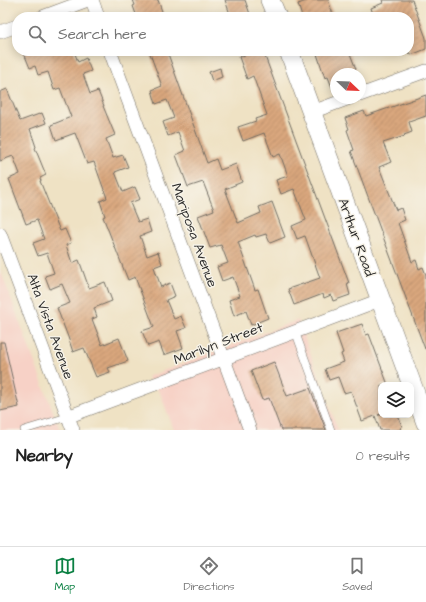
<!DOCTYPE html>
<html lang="en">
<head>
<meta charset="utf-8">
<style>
	:root { --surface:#fff; --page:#f2f2f2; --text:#222; --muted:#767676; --line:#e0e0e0; --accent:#0b8043 }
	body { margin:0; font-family:"Architects Daughter",sans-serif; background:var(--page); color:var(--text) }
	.controls { position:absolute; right:12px; bottom:12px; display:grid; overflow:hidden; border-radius:8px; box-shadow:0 2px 10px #0003 }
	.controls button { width:36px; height:36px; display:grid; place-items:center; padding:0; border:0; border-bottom:1px solid var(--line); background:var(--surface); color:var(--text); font:20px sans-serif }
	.compass { position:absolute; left:330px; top:68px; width:36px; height:36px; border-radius:50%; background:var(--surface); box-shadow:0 2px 10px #0003; rotate:113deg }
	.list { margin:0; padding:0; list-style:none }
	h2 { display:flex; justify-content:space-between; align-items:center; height:52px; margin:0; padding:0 16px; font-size:17px }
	h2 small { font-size:13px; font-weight:400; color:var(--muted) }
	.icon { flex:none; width:22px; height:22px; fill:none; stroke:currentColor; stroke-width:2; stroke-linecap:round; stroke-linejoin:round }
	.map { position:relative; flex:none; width:426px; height:430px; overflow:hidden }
	.search { position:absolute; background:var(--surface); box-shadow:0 2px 10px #0003; left:12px; right:12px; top:12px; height:44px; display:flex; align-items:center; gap:10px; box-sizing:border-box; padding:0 14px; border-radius:16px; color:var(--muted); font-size:15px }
	.sheet { height:116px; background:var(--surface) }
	nav { display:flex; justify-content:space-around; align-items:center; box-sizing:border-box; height:56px; border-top:1px solid var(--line); background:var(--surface); font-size:11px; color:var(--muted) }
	nav a { display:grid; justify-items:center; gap:2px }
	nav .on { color:var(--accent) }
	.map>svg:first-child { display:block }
	.built { fill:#f7d1c6 }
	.building { fill:url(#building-hatch) }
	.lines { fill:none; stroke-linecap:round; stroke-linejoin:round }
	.lane-casing { stroke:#706b61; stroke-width:8 }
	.street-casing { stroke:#706b61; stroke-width:14 }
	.secondary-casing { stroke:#706b61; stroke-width:20 }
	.lane { stroke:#fff; stroke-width:7 }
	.street { stroke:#fff; stroke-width:13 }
	.secondary { stroke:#fff; stroke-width:19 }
	.labels { text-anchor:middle; stroke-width:3; stroke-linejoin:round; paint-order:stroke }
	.street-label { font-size:14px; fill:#2b2b2b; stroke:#f7f3e8 }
</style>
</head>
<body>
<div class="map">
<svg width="426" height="430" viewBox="0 0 426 430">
	<defs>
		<pattern id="building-hatch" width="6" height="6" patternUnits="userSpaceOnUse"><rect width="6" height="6" fill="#daa77e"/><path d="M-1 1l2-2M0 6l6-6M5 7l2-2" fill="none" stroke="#b18867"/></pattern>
	</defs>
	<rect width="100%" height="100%" fill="#f7f3e8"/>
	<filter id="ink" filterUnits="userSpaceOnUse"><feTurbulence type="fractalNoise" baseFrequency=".025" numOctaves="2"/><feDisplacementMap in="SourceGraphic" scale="8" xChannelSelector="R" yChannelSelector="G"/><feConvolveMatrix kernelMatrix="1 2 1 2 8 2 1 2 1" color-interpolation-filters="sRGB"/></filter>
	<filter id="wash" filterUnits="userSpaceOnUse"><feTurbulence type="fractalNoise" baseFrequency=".012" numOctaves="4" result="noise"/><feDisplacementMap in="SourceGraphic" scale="16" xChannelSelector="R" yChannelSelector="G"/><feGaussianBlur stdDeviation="0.9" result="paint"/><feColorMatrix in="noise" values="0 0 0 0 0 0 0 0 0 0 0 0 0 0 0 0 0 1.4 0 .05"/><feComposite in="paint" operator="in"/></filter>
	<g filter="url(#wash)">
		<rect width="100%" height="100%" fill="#efe2c4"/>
		<!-- built -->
		<path class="built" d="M0,269L51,406L60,430H0Z
			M298,320L338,430H174L160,393L147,377Z"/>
		<g id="blocks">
			<!-- building -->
			<path class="building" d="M133,0H158L164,17H137L133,6L135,5Z
				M225,0H245L251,17H231Z
				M309,0H328L334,17H302L298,4Z
				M382,0H412L426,38V49L411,55V53L409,54V17H374L371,8L383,3Z
				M23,51H74L78,62L86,58L91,71L83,74L90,94L98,91L104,106H103L115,135L106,139L113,158L123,155L128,167L115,172L123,192L135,187L140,199L130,203L138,222L147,219L151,232L140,236L147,256L158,252L162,264L154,267L161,287L170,283L175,296L166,300L174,319L181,316L186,328L177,331L183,348L164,355L159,342L148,346L142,331L154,327L135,277L128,280L103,217L105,216L100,201L107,198L94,162L87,164L75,133L56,140L51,125L71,117L60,88L54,90L48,72L38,75L35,66L30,68Z
				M149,51H167L207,163L216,159L220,170L236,164L242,182L225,189L238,223L261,213L259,207L272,202L285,237L270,243L266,234L256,237L255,235L238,242L255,290L258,289L268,318L251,325L246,311L234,316L229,300L240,296L233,277L222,281L217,267L228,263L221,245L210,248L198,216L214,210L203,182L188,187L176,155L185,151L178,132L168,136L163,122L174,118L167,100L156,104L152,90L162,86Z
				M256,51H263L349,283L347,284L350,295L333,301L331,295L324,298L323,294L294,305L288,289L320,278L305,236L297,239L292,226L306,220L294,189L281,194L276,180L288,176L280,154L273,157L264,133L243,141L238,127L256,121L255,119L267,115L253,76L247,79L239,57Z
				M316,51H349L356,69L343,74H336V95H335L328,77L325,78Z
				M220,68L222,77L212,81L209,72Z
				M7,89L20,121L42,113L46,123L30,129L36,147L35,148L46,175L40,178L41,181H40L60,231L65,229L71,243L66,245L72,263L79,260L89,288L105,282L112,301L94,308L97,317L92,319L102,345L119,338L128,361L108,368L110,372L96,377L84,348L73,352L68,337L57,308L70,303L62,284L50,289L45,276L54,273L47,253L38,256L33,243L44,239L37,220L26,224L9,179L20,174L13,156L0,161V92Z
				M426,95V116L409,122L412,132L404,135L405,136L383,143L391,162L379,167L396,210L401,208L405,220L398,223L412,262L416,260L419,269L423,267L426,275V349H425L351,151L354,150L347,130L349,129L345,118L364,111L366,116Z
				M362,324L366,335L369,334L388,385H381V414L378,415H398L402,427L400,428L401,430H380L375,416L362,421L351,391L344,393L338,377L329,380L325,369L344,362L341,354L343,353L336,333Z
				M0,342H4L19,407L0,411Z
				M274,362L287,396L310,388L326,430H281L269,398L262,400L251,371Z"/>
		</g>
	</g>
	<g filter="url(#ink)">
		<use href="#blocks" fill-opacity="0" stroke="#706b61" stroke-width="1"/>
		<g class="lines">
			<defs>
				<path id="lane" d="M295,331L331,430
					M24,430L67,417"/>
				<path id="street" d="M92,0L98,17
					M42,17L88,0
					M0,32L17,26
					M110,51L250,430
					M360,95L426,71
					M312,112L350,98
					M0,234L73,430
					M67,417L380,300"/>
				<path id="secondary" d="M270,0L277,17
					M289,51L426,423"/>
			</defs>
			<!-- lane casing -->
			<use href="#lane" class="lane-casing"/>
			<!-- street casing -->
			<use href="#street" class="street-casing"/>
			<!-- secondary casing -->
			<use href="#secondary" class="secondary-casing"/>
			<!-- lane -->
			<use href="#lane" class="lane"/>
			<!-- street -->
			<use href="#street" class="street"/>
			<!-- secondary -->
			<use href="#secondary" class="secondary"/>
		</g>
	</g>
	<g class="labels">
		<!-- street labels -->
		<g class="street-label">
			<text transform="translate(195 235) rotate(70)" y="5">Mariposa Avenue</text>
			<text transform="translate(357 237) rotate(70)" y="5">Arthur Road</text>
			<text transform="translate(51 326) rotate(70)" y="5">Alta Vista Avenue</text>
			<text transform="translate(218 343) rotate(-21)" y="5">Marilyn Street</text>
		</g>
	</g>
</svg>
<div class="controls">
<button><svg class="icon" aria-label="layers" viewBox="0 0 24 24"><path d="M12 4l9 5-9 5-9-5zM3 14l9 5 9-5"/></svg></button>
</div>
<svg class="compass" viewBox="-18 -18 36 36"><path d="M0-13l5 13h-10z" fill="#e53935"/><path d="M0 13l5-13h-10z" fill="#767676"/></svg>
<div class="search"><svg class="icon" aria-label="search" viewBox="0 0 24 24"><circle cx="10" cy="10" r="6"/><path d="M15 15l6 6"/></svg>Search here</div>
</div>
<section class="sheet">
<h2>Nearby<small>0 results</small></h2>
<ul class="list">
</ul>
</section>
<nav>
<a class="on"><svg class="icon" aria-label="map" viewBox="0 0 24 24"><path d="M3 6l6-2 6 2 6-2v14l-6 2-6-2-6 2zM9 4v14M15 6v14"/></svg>Map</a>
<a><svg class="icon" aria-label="directions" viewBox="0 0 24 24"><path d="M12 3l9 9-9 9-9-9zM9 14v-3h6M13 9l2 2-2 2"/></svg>Directions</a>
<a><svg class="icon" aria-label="saved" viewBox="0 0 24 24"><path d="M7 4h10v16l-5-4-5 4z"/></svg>Saved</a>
</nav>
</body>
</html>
